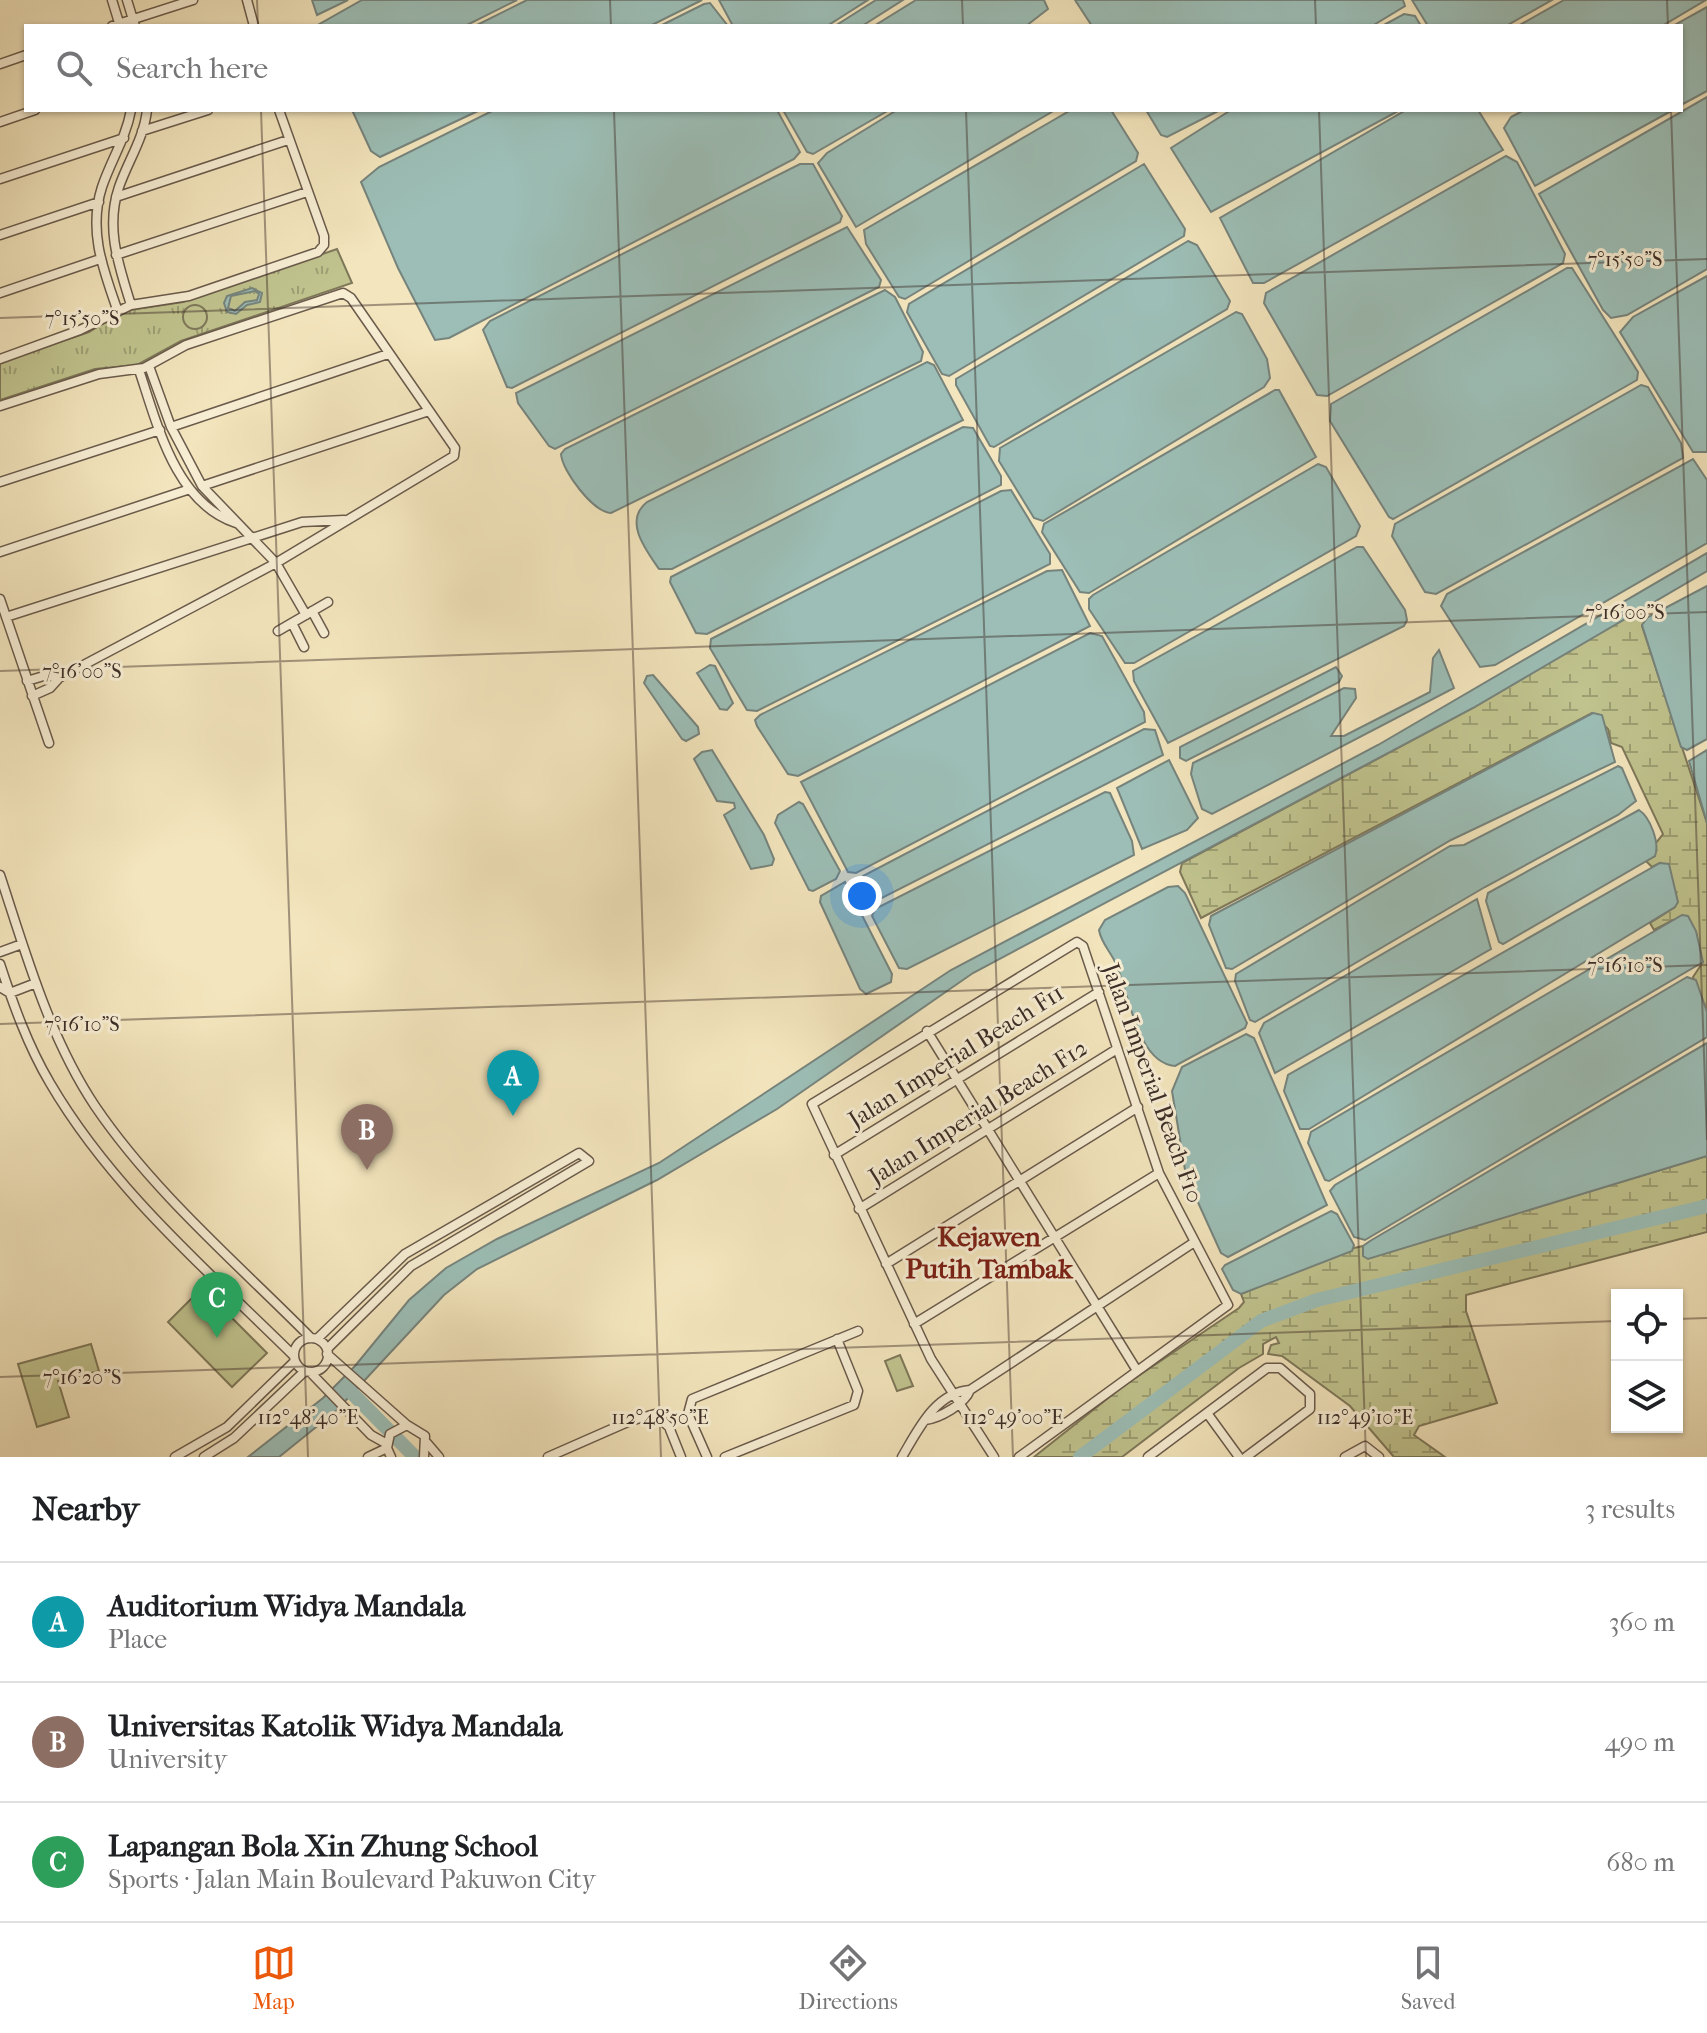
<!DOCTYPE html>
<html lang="en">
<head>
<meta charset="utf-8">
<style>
	:root { --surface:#fff; --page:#f2f2f2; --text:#202124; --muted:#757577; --line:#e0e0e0; --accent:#ea580c }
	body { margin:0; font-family:"IM FELL French Canon",serif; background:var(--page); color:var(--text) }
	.controls { position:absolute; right:24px; bottom:24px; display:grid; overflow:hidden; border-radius:0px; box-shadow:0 2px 6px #0004 }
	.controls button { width:72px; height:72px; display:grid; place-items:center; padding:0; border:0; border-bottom:2px solid var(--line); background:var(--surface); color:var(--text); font:40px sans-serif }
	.you { position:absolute; left:862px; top:896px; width:28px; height:28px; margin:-20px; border:6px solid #fff; border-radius:50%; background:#1a73e8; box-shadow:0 0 0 12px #1a73e833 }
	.badge { display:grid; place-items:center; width:52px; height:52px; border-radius:50%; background:var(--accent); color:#fff; font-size:26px; font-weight:700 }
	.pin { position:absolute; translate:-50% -66px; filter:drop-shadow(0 2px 4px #0008) }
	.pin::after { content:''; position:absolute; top:42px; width:28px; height:24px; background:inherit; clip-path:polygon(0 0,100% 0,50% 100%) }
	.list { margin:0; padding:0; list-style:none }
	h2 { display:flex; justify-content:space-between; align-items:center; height:104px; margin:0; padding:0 32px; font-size:34px }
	h2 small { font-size:26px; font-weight:400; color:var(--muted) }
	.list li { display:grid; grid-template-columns:52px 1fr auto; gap:24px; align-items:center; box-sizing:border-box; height:120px; padding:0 32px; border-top:2px solid var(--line) }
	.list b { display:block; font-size:30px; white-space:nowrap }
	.list p { margin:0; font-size:26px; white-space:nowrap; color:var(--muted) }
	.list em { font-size:26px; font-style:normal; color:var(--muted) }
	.icon { flex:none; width:44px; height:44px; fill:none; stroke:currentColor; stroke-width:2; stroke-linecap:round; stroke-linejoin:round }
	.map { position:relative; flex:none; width:1707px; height:1457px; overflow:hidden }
	.search { position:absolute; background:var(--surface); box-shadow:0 2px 6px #0004; left:24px; right:24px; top:24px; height:88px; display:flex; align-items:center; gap:20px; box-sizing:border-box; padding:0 28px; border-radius:0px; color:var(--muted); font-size:30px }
	.sheet { height:464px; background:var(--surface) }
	nav { display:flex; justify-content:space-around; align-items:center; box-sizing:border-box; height:112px; border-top:2px solid var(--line); background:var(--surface); font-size:22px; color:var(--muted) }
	nav a { display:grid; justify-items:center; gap:4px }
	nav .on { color:var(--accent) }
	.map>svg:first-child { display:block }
	.grass { fill:url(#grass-tufts); stroke:#7e785a; stroke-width:2 }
	.wetland { fill:url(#wetland-marsh); stroke:#7e785a; stroke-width:2 }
	.pitch { fill:#c0c38e; stroke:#7e785a; stroke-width:2 }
	.water { fill:#9cbeb6; stroke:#76847d; stroke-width:2; fill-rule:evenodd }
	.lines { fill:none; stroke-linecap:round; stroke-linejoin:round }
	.river { stroke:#9cbeb6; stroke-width:14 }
	.minor-casing { stroke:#6a5b4c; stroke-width:11 }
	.minor { stroke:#f7eed4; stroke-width:8 }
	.ticks { fill:none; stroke:#3c2d27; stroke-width:2; stroke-opacity:0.45 }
	.labels { text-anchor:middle; stroke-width:6; stroke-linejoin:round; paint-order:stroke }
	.street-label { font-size:24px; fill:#3c2d27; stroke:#f7eed4 }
	.quarter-label { font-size:28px; font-weight:bold; fill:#7a1f14; stroke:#f7eed4 }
	.ticks-label { font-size:20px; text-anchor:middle; fill:#3c2d27; stroke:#f7eed4; stroke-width:6; stroke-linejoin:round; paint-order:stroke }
</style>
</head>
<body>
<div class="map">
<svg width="1707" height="1457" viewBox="0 0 1707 1457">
	<defs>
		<pattern id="grass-tufts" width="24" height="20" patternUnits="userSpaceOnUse" patternTransform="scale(2)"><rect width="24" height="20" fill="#c0c38e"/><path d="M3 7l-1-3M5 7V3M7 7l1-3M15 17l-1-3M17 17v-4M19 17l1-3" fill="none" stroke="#9d9f74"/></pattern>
		<pattern id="wetland-marsh" width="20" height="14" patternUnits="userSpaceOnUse" patternTransform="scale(2)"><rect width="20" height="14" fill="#c0c38e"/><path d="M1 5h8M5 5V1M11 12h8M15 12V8" fill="none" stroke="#9d9f74"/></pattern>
	</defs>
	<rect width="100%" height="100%" fill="#f3e5bd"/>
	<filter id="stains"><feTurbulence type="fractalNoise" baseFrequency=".0025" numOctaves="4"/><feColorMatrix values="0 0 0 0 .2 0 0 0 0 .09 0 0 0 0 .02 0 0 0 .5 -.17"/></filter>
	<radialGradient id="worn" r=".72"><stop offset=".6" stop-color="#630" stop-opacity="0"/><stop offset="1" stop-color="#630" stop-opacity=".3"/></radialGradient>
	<!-- grass -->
	<path class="grass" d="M337,249L352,283L181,341L137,365L95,369L0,400V362L89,332L123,311L183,302Z"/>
	<!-- wetland -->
	<path class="wetland" d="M1642,608L1648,618L1642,626L1707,823V1012L1693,977L1703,962L1673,920L1654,930L1650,923L1675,907L1660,863L1652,867L1646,861L1655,856L1656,843L1663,834L1622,747L1611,743L1608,729L1592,713L1201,918L1180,872L1182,863L1473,708Z
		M1707,1156V1232L1466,1295V1311L1497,1403L1419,1426L1414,1435L1445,1457H1394L1350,1406L1282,1356L1268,1354L1271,1345L1279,1343L1276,1337L1263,1344V1354L1239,1368L1122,1457H1034L1122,1387L1239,1308L1244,1302L1241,1294L1354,1248L1363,1246V1255L1368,1258Z"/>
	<!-- pitch -->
	<path class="pitch" d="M183 317a12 12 0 1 1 24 0a12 12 0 1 1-24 0Z
		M202,1288L267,1353L232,1387L168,1322Z
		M91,1344L99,1371L58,1381L69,1417L37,1427L18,1364Z
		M900,1355L913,1386L897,1391L885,1361Z"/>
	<!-- water -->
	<path class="water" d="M312,0H348L317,15Z
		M362,0H517L465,26H316Z
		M527,0H702L650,26H475Z
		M719,0H868L827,26H733Z
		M876,0H903L862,26H835Z
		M916,0H1044L1048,9L1026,26H874Z
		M1075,0H1403L1405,6L1372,26H1092Z
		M1412,0H1552L1506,26H1428Z
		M1564,0H1706L1662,26H1518Z
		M710,3L728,26H660L704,4Z
		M1707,7V91L1681,105V26H1673Z
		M1404,14L1415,16L1421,26H1382Z
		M1707,97V269L1627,315L1611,318L1603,310L1539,194Z
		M352,110H480L380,157L371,151Z
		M494,110H777L800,152L794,159L449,338L435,340L398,268L361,182L379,167Z
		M783,110H889L813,154L807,152Z
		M897,110H1055L856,227L818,163L827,153Z
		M1071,110H1111L1138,153L1136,161L905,299L899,297L866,244L864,230Z
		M1146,110H1220L1167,137L1161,135Z
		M1231,110H1400L1211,212L1171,148Z
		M1406,110H1478L1503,150L1264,283H1253L1220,218Z
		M1524,110H1673L1535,186L1504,128L1511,117Z
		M1506,156L1517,162L1565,254L1563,263L1327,396L1317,395L1264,303L1266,293Z
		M800,164H813L842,216L840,222L512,388L507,387L483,330L490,321Z
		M1144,164L1185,229L1184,236L949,376L942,374L907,312L909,304Z
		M847,227L881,280L879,287L555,449L549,446L518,403L516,393Z
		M1188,241L1197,245L1230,301L1227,309L994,447L990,446L956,385V379Z
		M1567,268H1572L1579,279L1638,372L1637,380L1402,514L1393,519L1389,517L1330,421L1331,404Z
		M1707,276V452H1693L1620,332L1633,317Z
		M252,288L262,293L260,302L247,305L236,314L227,312L224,303L227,296ZM255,291L259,294L257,300L245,302L235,311L228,308L231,296Z
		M885,290L895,297L923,352L921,361L611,513C593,512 562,471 561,454L565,449Z
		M1236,312L1242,314L1267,359L1270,378L1264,387L1043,521L1034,518L999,461L1000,448Z
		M927,362L934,365L963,420L672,569H659C646,550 623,521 647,502Z
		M1641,385L1648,387L1681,443L1683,458L1436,594L1425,592L1392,536L1395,524Z
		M1275,390H1279L1316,457L1089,593L1080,592L1042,532L1044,524Z
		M963,427L973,428L1001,476V485L707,634L696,633L670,582L671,577Z
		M1693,459L1707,480V543L1495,665L1480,667L1441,606L1447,594Z
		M1318,464L1326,467L1360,526L1356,536L1134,663H1125L1089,609V599L1093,595Z
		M1011,490L1050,554V564L757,711L747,710L710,648L711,639L1001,491Z
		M1357,547H1363L1405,610L1407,620L1404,626L1168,743L1134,681L1133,671Z
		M1707,553V571L1473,708L973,973L777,1109L657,1180L477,1269L444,1295L336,1411L279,1457H248L323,1398L355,1366L409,1300L446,1268L497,1239L659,1163L951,970L1378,745Z
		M1062,570L1090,626L798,776L788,774L757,726L755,720L760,715L1047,571Z
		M1707,586V739L1687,750L1681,747L1642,625L1648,617Z
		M1090,633L1102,636L1144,712L1145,722L856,873L848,872L801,782Z
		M1439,650L1454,688L1212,814L1202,809L1191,774L1193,763L1344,688L1355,689L1356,698L1331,736H1344L1430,692L1433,658Z
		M710,665L715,666L733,703L727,710L720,709L697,673Z
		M1336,667L1342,676L1339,682L1186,761L1180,758V747Z
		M653,675L698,727L699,734L686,741L682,739L644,683L647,676Z
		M1593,713L1602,715L1615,762L1451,840L1232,969L1226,968L1209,925L1211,916Z
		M1144,729L1155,730L1163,755L874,902L862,898L858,887L863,876Z
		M712,750L764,835L774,859L772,865L751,869L724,815L735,808L734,803L717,801L694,759L702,752Z
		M1707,750V823L1689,761Z
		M1169,760L1198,818L1187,830L1142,849L1117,788Z
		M1618,766L1622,768L1636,801L1618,815L1485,887L1255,1022L1250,1020L1235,981L1236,974L1450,846L1464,845Z
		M1105,792L1110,793L1132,841L1134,855L907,969L899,968L872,916L875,909Z
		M799,802L803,804L840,871L836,879L813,891L809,890L775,823L778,815Z
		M1639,810C1650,817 1660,843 1655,856L1503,944L1499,942L1486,901L1488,893Z
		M1660,863L1669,864L1678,902L1675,907L1309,1129H1300L1284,1091L1288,1075Z
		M845,882L892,974L891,982L866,994L860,989L820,902L821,896Z
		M1168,887L1178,886L1185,893L1247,1023L1245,1028L1175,1066C1137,1063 1129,993 1116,964C1111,952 1101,943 1099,930L1105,920Z
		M1477,899L1491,949L1275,1073L1259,1033L1264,1023Z
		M1682,915L1688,916L1696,931L1703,962L1329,1181L1325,1180L1308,1143L1311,1132Z
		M1687,977L1696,980L1707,1012V1037L1365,1240L1354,1237L1330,1191L1335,1185Z
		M1246,1034L1254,1038L1327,1205L1228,1257L1221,1253L1186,1176L1172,1091L1182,1067Z
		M1707,1043V1156L1368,1259L1363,1256V1246L1370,1241Z
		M1331,1211L1337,1214L1354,1245L1352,1251L1241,1294L1233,1290L1222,1269L1225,1265Z"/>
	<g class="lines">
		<!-- river -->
		<path class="river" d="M348,1389L415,1457
			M1080,1457L1261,1321L1317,1300L1707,1206"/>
		<defs>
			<path id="minor" d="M112,0L120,26
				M127,0L135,26
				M247,0L254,26
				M112,26L193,0
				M0,64L26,55
				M0,122L35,110
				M142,131L208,110
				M0,179L124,138
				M116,197L288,140
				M0,235L99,202
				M116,255L307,192
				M0,293L100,259
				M131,305C119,266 105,228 119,187C128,161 144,138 147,110
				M117,309C103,269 88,230 102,187C111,160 126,138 131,110
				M0,359L80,330L131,305L189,296L318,252L324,245V236L279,110
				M149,366L171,427L202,486L276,563L306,615
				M139,370C157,423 175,503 236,523
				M0,406L99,374L144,368L186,345L343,293L351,298L455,448L454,456L276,563L59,678L50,688L32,696
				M171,427L388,354
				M0,482L160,430
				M202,486L429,411
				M0,552L190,489
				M0,599L49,743
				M312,611L324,633
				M6,617L302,522L344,520
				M292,623L304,647
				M278,631L328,602
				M27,681L47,675L59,678
				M0,875C26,954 49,1037 95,1106C154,1193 238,1264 311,1338
				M0,952L22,944
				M0,964C13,1004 28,1046 50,1083C112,1189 207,1270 294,1356
				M0,987L10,993L36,983
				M927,1031L1136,1369
				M834,1155L1099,992
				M859,1209L1117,1049
				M886,1264L1138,1107
				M914,1324L1159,1173
				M294 1355a17 17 0 1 1 34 0a17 17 0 1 1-34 0Z
				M317,1339L405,1254L579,1153L589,1161L411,1266L327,1349
				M327,1354L407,1425
				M310,1372L371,1435L387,1444
				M1207,1413L1239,1457
				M925,1420C940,1418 965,1404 970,1390
				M427,1443L439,1457
				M175,1457L227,1427L295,1361
				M204,1457L234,1438L305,1371
				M368,1457L387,1448
				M391,1457L387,1448L390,1434L407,1425L425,1436L424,1457
				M548,1457L630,1421L655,1414L669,1427L681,1457
				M707,1457L688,1414L692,1399L858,1331
				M725,1457L854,1405L858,1391L837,1339
				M902,1457C918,1430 935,1393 970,1390L1193,1243
				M994,1457L931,1359L812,1104L1077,942L1083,946L1159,1173L1228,1305L1019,1457
				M1148,1457L1267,1368H1280L1310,1394V1409L1246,1457
				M1345,1457L1365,1446L1379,1457"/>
		</defs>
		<!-- minor casing -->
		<use href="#minor" class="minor-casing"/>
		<!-- minor -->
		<use href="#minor" class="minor"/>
	</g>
	<!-- ticks -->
	<path class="ticks" d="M257,0L258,26M610,0L611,26M962,0L963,26M1315,0L1316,26M1667,0L1668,26M261,110L308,1457M614,110L661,1457M966,110L1013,1457M1319,110L1366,1457M1671,110L1707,1140M0,318L1707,259M0,671L1707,612M0,1024L1707,965M1677,1319L1707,1318M0,1377L1617,1321"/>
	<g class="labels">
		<!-- street labels -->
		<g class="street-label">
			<text transform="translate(956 1056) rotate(-32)" y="8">Jalan Imperial Beach F11</text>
			<text transform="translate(1153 1083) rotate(70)" y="8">Jalan Imperial Beach F10</text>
			<text transform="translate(978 1112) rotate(-32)" y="8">Jalan Imperial Beach F12</text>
		</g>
		<!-- quarter labels -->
		<g class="quarter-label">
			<text x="989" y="1246">Kejawen<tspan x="989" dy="32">Putih Tambak</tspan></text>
		</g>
	</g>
	<g class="ticks-label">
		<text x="1625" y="266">7°15'50"S</text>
		<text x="82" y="325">7°15'50"S</text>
		<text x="1625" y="619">7°16'00"S</text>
		<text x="82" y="678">7°16'00"S</text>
		<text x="1625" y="972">7°16'10"S</text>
		<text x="82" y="1031">7°16'10"S</text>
		<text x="82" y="1384">7°16'20"S</text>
		<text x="308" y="1424">112°48'40"E</text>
		<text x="660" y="1424">112°48'50"E</text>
		<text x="1013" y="1424">112°49'00"E</text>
		<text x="1365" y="1424">112°49'10"E</text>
	</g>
	<rect width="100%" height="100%" filter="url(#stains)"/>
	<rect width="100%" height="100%" fill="url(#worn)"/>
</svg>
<div class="controls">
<button><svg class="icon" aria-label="locate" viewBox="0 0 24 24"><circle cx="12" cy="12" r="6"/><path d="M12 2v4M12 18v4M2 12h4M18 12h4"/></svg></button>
<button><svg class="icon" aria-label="layers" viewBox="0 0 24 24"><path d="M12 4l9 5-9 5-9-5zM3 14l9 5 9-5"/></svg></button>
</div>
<div class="you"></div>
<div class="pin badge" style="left:513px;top:1116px;background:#0f9aa8">A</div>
<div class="pin badge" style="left:367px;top:1170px;background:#8d6e63">B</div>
<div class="pin badge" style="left:217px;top:1338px;background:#2e9e5b">C</div>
<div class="search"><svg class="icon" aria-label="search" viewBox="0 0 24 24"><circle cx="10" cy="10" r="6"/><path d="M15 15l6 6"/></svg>Search here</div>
</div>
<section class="sheet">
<h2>Nearby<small>3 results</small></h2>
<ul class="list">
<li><span class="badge" style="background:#0f9aa8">A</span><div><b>Auditorium Widya Mandala</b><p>Place</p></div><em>360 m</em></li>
<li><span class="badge" style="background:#8d6e63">B</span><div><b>Universitas Katolik Widya Mandala</b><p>University</p></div><em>490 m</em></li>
<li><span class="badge" style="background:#2e9e5b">C</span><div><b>Lapangan Bola Xin Zhung School</b><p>Sports · Jalan Main Boulevard Pakuwon City</p></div><em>680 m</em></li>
</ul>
</section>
<nav>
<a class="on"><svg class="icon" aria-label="map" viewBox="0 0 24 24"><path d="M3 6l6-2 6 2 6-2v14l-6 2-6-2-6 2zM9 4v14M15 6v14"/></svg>Map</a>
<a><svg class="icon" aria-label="directions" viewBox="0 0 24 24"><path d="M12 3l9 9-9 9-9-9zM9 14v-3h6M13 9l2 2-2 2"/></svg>Directions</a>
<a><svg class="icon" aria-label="saved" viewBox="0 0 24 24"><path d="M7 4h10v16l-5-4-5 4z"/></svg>Saved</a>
</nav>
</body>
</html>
